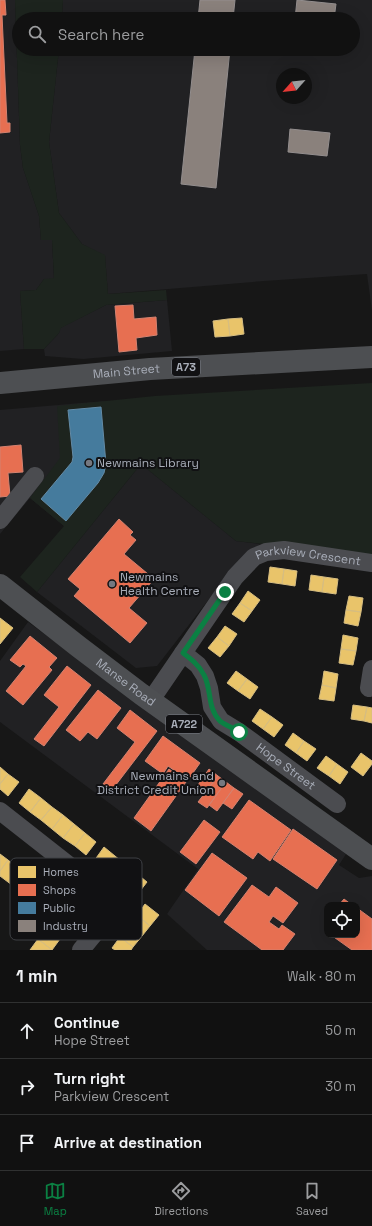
<!DOCTYPE html>
<html lang="en">
<head>
<meta charset="utf-8">
<style>
	:root { --surface:#111; --page:#1a1a1a; --text:#f1f3f6; --muted:#9c9d9f; --line:#303131; --accent:#0b8043 }
	body { margin:0; font-family:"Space Grotesk",sans-serif; background:var(--page); color:var(--text) }
	.controls { position:absolute; right:12px; bottom:12px; display:grid; overflow:hidden; border-radius:8px; box-shadow:0 4px 16px #0002 }
	.controls button { width:36px; height:36px; display:grid; place-items:center; padding:0; border:0; border-bottom:1px solid var(--line); background:var(--surface); color:var(--text); font:20px sans-serif }
	.compass { position:absolute; left:276px; top:68px; width:36px; height:36px; border-radius:50%; background:var(--surface); box-shadow:0 4px 16px #0002; rotate:243deg }
	.stop { position:absolute; width:12px; height:12px; margin:-9px; border:3px solid #0b8043; border-radius:50%; background:#fff }
	.stop.end { background:#0b8043; border-color:#fff; box-shadow:0 1px 4px #0008 }
	.list { margin:0; padding:0; list-style:none }
	h2 { display:flex; justify-content:space-between; align-items:center; height:52px; margin:0; padding:0 16px; font-size:17px }
	h2 small { font-size:13px; font-weight:400; color:var(--muted) }
	.list li { display:grid; grid-template-columns:26px 1fr auto; gap:12px; align-items:center; box-sizing:border-box; height:56px; padding:0 16px; border-top:1px solid var(--line) }
	.list b { display:block; font-size:15px; white-space:nowrap }
	.list p { margin:0; font-size:13px; white-space:nowrap; color:var(--muted) }
	.list em { font-size:13px; font-style:normal; color:var(--muted) }
	.icon { flex:none; width:22px; height:22px; fill:none; stroke:currentColor; stroke-width:2; stroke-linecap:round; stroke-linejoin:round }
	.map { position:relative; flex:none; width:372px; height:950px; overflow:hidden }
	.search { position:absolute; background:var(--surface); box-shadow:0 4px 16px #0002; left:12px; right:12px; top:12px; height:44px; display:flex; align-items:center; gap:10px; box-sizing:border-box; padding:0 14px; border-radius:22px; color:var(--muted); font-size:15px }
	.sheet { height:220px; background:var(--surface) }
	nav { display:flex; justify-content:space-around; align-items:center; box-sizing:border-box; height:56px; border-top:1px solid var(--line); background:var(--surface); font-size:11px; color:var(--muted) }
	nav a { display:grid; justify-items:center; gap:2px }
	nav .on { color:var(--accent) }
	.map>svg:first-child { display:block }
	.built { fill:#212123; fill-rule:evenodd }
	.green { fill:#1d241e }
	.homes { fill:#e9c46a; stroke:#d6bd81 }
	.shops { fill:#e76f51; stroke:#d48270 }
	.public { fill:#457b9d; stroke:#638aa5 }
	.industry { fill:#8a817c; stroke:#938e8e }
	.lines { fill:none; stroke-linecap:round; stroke-linejoin:round }
	.minor { stroke:#4b4c50; stroke-width:18 }
	.major { stroke:#4d4f52; stroke-width:22 }
	.route { stroke:#0b8043; stroke-width:5 }
	.poi-dot { fill:#757880; stroke:#111113; stroke-width:1.5 }
	.labels { text-anchor:middle; stroke-width:4; stroke-linejoin:round; paint-order:stroke }
	.shield { fill:#111113; stroke:#7b7e86; stroke-width:1 }
	.shield-label { font-size:11px; font-weight:bold; fill:#a8adb8 }
	.street-label { font-size:12px; fill:#a8adb8; stroke:#111113 }
	.poi-label { font-size:12px; fill:#a8adb8; stroke:#111113; text-anchor:start }
	.key { fill:#111113; stroke:#3e4045; stroke-width:1 }
	.key-label { font-size:11px; fill:#a8adb8 }
</style>
</head>
<body>
<div class="map">
<svg width="372" height="950" viewBox="0 0 372 950">
	<rect width="100%" height="100%" fill="#171717"/>
	<!-- built -->
	<path class="built" d="M0,0H15L20,145L23,168L39,216L41,240H52L54,279H44L36,290L20,291L24,349L0,351Z
		M63,0H372V311L367,274L264,281L108,294L105,256L82,244L59,213L49,142L59,49H353V19H62ZM282,74H306V98H282Z
		M167,300L172,351L83,359L45,356L44,349L59,333L60,328L106,305Z
		M105,401L64,526L30,498L0,534V410Z
		M141,464L236,541L260,544L237,563L157,666L136,668L37,592Z
		M28,622L346,854L339,865L359,878L372,876V950H207L167,914L198,869L0,722V661ZM327,905H357V935H327Z"/>
	<!-- green -->
	<path class="green" d="M15,0H63L62,19H19V49H59L49,142L59,213L82,244L105,255L108,294L166,290L167,300L106,305L61,328L59,333L44,349H24L20,291L36,290L44,279L54,278L52,240H41L39,216L23,168L20,145Z
		M372,383V556L236,541L141,464L37,592L20,577L64,526L30,498L60,458L57,406L155,396Z"/>
	<!-- homes -->
	<path class="homes" d="M242,318L244,334L230,336L228,319Z
		M228,319L230,336L215,337L213,321Z
		M270,567L284,569L282,584L268,582Z
		M284,569L297,571L295,586L282,584Z
		M311,575L324,577L322,592L309,590Z
		M324,577L338,579L336,594L322,592Z
		M248,591L260,600L252,611L240,603Z
		M349,596L363,598L361,612L346,610Z
		M240,603L252,611L244,622L232,614Z
		M346,610L361,612L358,626L344,623Z
		M0,618L13,628L0,644Z
		M225,626L237,634L229,646L217,637Z
		M343,635L358,638L356,651L341,649Z
		M217,637L229,646L220,657L208,648Z
		M341,649L356,651L353,665L339,663Z
		M236,671L247,679L238,691L227,683Z
		M324,671L338,674L336,688L322,685Z
		M247,679L258,687L250,699L238,691Z
		M322,685L336,688L334,701L319,699Z
		M353,705L367,707L364,721L351,719Z
		M367,707L372,708V723L364,721Z
		M260,709L272,717L263,729L252,721Z
		M272,717L283,725L274,737L263,729Z
		M293,733L304,741L296,753L285,745Z
		M304,741L316,749L307,761L296,753Z
		M361,753L372,761V764L363,776L351,767Z
		M326,756L337,764L329,776L317,768Z
		M337,764L348,772L340,784L329,776Z
		M0,767L8,774L0,784Z
		M8,774L19,782L8,796L0,789V784Z
		M29,789L41,798L30,812L19,803Z
		M41,798L52,807L41,820L30,812Z
		M52,807L63,815L52,829L41,820Z
		M63,815L74,824L63,838L52,829Z
		M74,824L85,833L75,846L63,838Z
		M85,833L96,842L86,855L75,846Z
		M104,847L115,856L104,869L94,861Z
		M0,854L8,860L0,871Z
		M115,856L126,865L115,878L104,869Z
		M8,860L19,869L8,882L0,876V871Z
		M19,869L30,877L19,891L8,882Z
		M136,873L147,882L137,895L126,886Z
		M145,904L159,915L150,926L137,915Z
		M137,915L150,926L142,936L128,926Z
		M128,926L142,936L133,947L120,937Z
		M47,928L60,939L52,950L38,939Z
		M120,937L133,947L131,950H115L112,948Z
		M38,939L52,950H30Z"/>
	<!-- shops -->
	<path class="shops" d="M0,0H5L6,15H2L7,123H10V132L0,133Z
		M133,305L134,319L156,317L157,335L136,338L137,350L119,352L115,306Z
		M21,445L23,472L8,473L10,496L0,497V447Z
		M119,519L133,532L130,535L136,540L124,554L154,579L129,608L147,623L130,643L74,596L80,589L68,579Z
		M30,636L57,658L49,667L52,670L23,705L6,691L26,666L23,664L20,667L10,660Z
		M67,666L91,685L44,746L34,739L59,707L44,695Z
		M98,690L121,708L97,739L88,732L80,741L66,730Z
		M130,710L157,731L112,790L103,784L135,742L117,728Z
		M163,736L200,763L188,780L168,766L163,774L145,761Z
		M169,769L186,782L151,831L134,818Z
		M209,769L218,776L206,791L198,785Z
		M218,776L226,782L207,808L198,802Z
		M226,782L234,788L217,811L209,805Z
		M234,788L243,794L232,809L223,803Z
		M249,800L291,830L270,861L258,852L253,859L222,837Z
		M204,820L220,832L196,864L180,852Z
		M293,829L337,860L317,889L273,859Z
		M212,853L247,878L219,916L185,890Z
		M252,885L269,897L276,887L298,903L283,923L273,916L269,922L279,929L282,925L295,934L283,950H262L224,922Z
		M344,899L352,905H339Z
		M357,908L372,919V950H352L331,935H357Z"/>
	<!-- public -->
	<path class="public" d="M101,407L106,464L104,473L98,483L66,521L41,499L72,462L73,457L68,410Z"/>
	<!-- industry -->
	<path class="industry" d="M200,0H235L233,19H198Z
		M297,0L336,4L334,19H295Z
		M195,49H230L216,188L181,184Z
		M290,129L330,133L327,156L288,152Z"/>
	<g class="lines">
		<!-- minor -->
		<g class="minor">
			<path d="M0,520L35,476"/>
			<path id="s1" d="M183,653L198,665L205,676L209,688L212,707L221,721L239,732L337,804"/>
			<path d="M369,688L372,669"/>
			<path id="s2" d="M151,700L235,577L254,557L266,552L284,550L372,563"/>
			<path d="M0,811L89,881L104,904L99,928L81,950"/>
		</g>
		<!-- major -->
		<g class="major">
			<path id="s3" d="M0,383L150,369L372,357"/>
			<path id="s4" d="M0,585L79,647L141,694L372,859"/>
		</g>
	</g>
	<g class="lines">
		<!-- route -->
		<path class="route" d="M225,592L183,653C191,659 199,665 204,675C212,690 207,708 220,721C225,725 233,728 239,732"/>
	</g>
	<!-- markers -->
	<g class="poi-dot">
		<circle cx="89" cy="463" r="4"/>
		<circle cx="112" cy="584" r="4"/>
		<circle cx="222" cy="783" r="4"/>
	</g>
	<g class="labels">
		<!-- shield labels -->
		<g class="shield">
			<rect x="172" y="358" width="28" height="18" rx="3"/>
			<rect x="166" y="715" width="36" height="18" rx="3"/>
		</g>
		<g class="shield-label">
			<text x="186" y="371">A73</text>
			<text x="184" y="728">A722</text>
		</g>
		<!-- street labels -->
		<g class="street-label">
			<text dy="4" stroke="none"><textPath href="#s3" startOffset="127">Main Street</textPath></text>
			<text dy="4" stroke="none"><textPath href="#s2" startOffset="232">Parkview Crescent</textPath></text>
			<text dy="4" stroke="none"><textPath href="#s4" startOffset="159">Manse Road</textPath></text>
			<text dy="4" stroke="none"><textPath href="#s1" startOffset="160">Hope Street</textPath></text>
		</g>
		<!-- poi labels -->
		<g class="poi-label">
			<text x="97" y="467">Newmains Library</text>
			<text x="120" y="581">Newmains<tspan x="120" dy="14">Health Centre</tspan></text>
			<text x="214" y="780" text-anchor="end">Newmains and<tspan x="214" dy="14">District Credit Union</tspan></text>
		</g>
	</g>
	<!-- legend -->
	<rect x="10" y="858" width="132" height="82" rx="6" class="key"/>
	<rect x="18" y="866" width="18" height="12" fill="#e9c46a"/>
	<rect x="18" y="884" width="18" height="12" fill="#e76f51"/>
	<rect x="18" y="902" width="18" height="12" fill="#457b9d"/>
	<rect x="18" y="920" width="18" height="12" fill="#8a817c"/>
	<g class="key-label">
		<text x="43" y="876">Homes</text>
		<text x="43" y="894">Shops</text>
		<text x="43" y="912">Public</text>
		<text x="43" y="930">Industry</text>
	</g>
</svg>
<div class="controls">
<button><svg class="icon" aria-label="locate" viewBox="0 0 24 24"><circle cx="12" cy="12" r="6"/><path d="M12 2v4M12 18v4M2 12h4M18 12h4"/></svg></button>
</div>
<svg class="compass" viewBox="-18 -18 36 36"><path d="M0-13l5 13h-10z" fill="#e53935"/><path d="M0 13l5-13h-10z" fill="#9c9d9f"/></svg>
<div class="stop" style="left:239px;top:732px"></div>
<div class="stop end" style="left:225px;top:592px"></div>
<div class="search"><svg class="icon" aria-label="search" viewBox="0 0 24 24"><circle cx="10" cy="10" r="6"/><path d="M15 15l6 6"/></svg>Search here</div>
</div>
<section class="sheet">
<h2>1 min<small>Walk · 80 m</small></h2>
<ul class="list">
<li><svg class="icon" aria-label="ahead" viewBox="0 0 24 24"><path d="M12 20V5M6 11l6-6 6 6"/></svg><div><b>Continue</b><p>Hope Street</p></div><em>50 m</em></li>
<li><svg class="icon" aria-label="right" viewBox="0 0 24 24"><path d="M7 20v-9h11M14 6l5 5-5 5"/></svg><div><b>Turn right</b><p>Parkview Crescent</p></div><em>30 m</em></li>
<li><svg class="icon" aria-label="arrive" viewBox="0 0 24 24"><path d="M6 21V4h12l-3 4 3 4H6"/></svg><div><b>Arrive at destination</b></div></li>
</ul>
</section>
<nav>
<a class="on"><svg class="icon" aria-label="map" viewBox="0 0 24 24"><path d="M3 6l6-2 6 2 6-2v14l-6 2-6-2-6 2zM9 4v14M15 6v14"/></svg>Map</a>
<a><svg class="icon" aria-label="directions" viewBox="0 0 24 24"><path d="M12 3l9 9-9 9-9-9zM9 14v-3h6M13 9l2 2-2 2"/></svg>Directions</a>
<a><svg class="icon" aria-label="saved" viewBox="0 0 24 24"><path d="M7 4h10v16l-5-4-5 4z"/></svg>Saved</a>
</nav>
</body>
</html>
